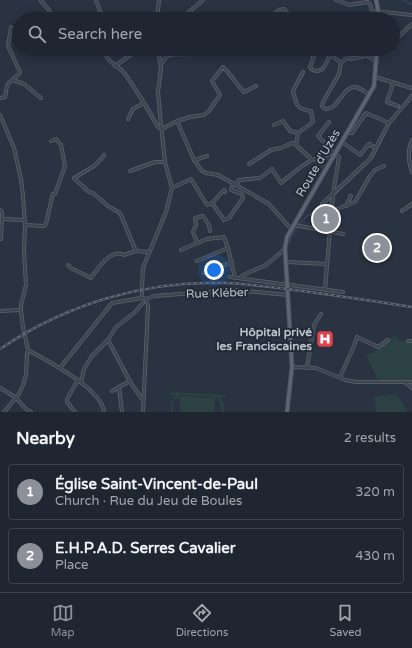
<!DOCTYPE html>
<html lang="en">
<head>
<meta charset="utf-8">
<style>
	:root { --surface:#1f2631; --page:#272e39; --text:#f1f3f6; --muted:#a1a5ab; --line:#3c434d; --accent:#8c9099 }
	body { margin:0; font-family:"Varela Round",sans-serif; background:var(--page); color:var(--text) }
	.you { position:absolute; left:214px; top:270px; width:14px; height:14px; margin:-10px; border:3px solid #fff; border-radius:50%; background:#1a73e8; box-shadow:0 0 0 6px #1a73e833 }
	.badge { display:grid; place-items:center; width:26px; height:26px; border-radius:50%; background:var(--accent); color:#fff; font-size:13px; font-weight:700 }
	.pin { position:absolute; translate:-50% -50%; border:2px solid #fff; box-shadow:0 1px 4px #0006 }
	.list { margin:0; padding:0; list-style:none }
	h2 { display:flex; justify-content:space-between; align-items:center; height:52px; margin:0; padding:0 16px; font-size:17px }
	h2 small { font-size:13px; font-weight:400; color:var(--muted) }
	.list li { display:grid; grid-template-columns:26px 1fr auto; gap:12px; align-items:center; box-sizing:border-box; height:56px; margin:0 8px 8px; padding:0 8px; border:1px solid var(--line); border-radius:4px }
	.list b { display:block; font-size:15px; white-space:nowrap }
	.list p { margin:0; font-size:13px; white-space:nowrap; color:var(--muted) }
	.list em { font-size:13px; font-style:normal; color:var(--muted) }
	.icon { flex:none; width:22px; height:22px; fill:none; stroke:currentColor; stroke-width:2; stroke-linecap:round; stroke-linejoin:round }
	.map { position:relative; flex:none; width:412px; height:412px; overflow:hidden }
	.search { position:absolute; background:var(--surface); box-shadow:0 2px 10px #0003; left:12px; right:12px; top:12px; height:44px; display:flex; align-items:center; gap:10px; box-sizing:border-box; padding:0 14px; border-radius:22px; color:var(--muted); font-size:15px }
	.sheet { height:180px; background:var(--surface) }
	nav { display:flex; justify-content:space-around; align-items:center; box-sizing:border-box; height:56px; border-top:1px solid var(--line); background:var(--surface); font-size:11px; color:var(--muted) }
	nav a { display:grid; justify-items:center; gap:2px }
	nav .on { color:var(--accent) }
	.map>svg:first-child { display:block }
	.green { fill:#2c4143 }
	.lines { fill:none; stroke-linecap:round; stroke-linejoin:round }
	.stream { stroke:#405169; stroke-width:1 }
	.minor-casing { stroke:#5b636e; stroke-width:4 }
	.major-casing { stroke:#474e5a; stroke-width:5 }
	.minor { stroke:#3d4551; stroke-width:2.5 }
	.major { stroke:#5b6471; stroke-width:3.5 }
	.rail-casing { stroke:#606978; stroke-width:2.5 }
	.rail { stroke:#222a36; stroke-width:1; stroke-dasharray:3; stroke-linecap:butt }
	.labels { text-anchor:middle; stroke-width:4; stroke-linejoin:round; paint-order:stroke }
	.street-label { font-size:12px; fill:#bac1cb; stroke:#222a36 }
	.poi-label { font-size:12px; font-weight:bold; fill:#bac1cb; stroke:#222a36; text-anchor:end }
</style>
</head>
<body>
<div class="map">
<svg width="412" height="412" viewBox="0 0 412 412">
	<rect width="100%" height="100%" fill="#293341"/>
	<!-- green -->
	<path class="green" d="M329,155L330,158L325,163L326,164L323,170L317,167L313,161Z
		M393,335L401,341H412V381L378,380L366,355L375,352V351L387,343Z
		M170,392L226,395V397H220L224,403V412H221L220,402L217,398L213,397L182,395C174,398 172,404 173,412H171V403L175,395H169Z
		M396,394L405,406L406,412H376L374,397Z
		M182,396L215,398L214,412H180V397Z"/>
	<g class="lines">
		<!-- stream -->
		<path class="stream" d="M404,0L412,5
			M401,107L412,93
			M335,195L373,158L387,130
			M299,224L306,217L330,200
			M289,243L291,237L297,227"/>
		<defs>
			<path id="minor" d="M40,0L49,10L53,19
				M96,0L101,14L100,19
				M336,0L349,5L367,2L370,4L372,11H374L412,15
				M157,19L159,0
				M186,19L189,12L203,0
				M270,19C274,14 277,9 284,9L292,19
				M11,27L8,46L20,72L19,74L13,79
				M393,42L412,24
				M103,49C107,63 117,64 125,74C137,91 148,109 158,127L162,129
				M256,49H258
				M308,49V53L314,56L310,67L311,69C322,75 325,66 329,57L332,56L341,63L339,74L323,102L322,106L325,109C338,111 342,87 355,87C360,88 365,92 369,94
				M343,49L350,59L361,57L367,55L369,57L376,61
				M377,50L385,49
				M169,55V49
				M341,63L348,57
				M161,65C168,49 176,56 189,54C193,54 197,51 201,49
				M115,66L136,51
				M303,72L293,91C297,105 295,108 311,111L313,122L298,133L296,145L312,160
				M375,77L412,88
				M393,83L387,102L398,106
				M0,98L5,97C7,89 5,84 13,80L24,84L41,98
				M0,115L14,148L21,179L23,196L25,225L24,251L26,285L21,305V310L23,327L28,350L27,354L26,375L23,385L19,394L4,412
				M128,119L133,109L144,103
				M177,121L194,160L202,171L206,173L218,175L236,185L239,180L260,178L272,169L281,183C291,175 300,166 312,160C318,157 328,157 332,152
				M329,122L318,136L333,152
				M274,125L283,121L290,131L298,133
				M162,129L177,121L190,117L204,115L209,111L220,95L212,81L223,67C226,69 240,88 244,92L256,86
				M347,133H352L366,113L389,123
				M412,140C407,151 408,161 412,172
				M342,142L360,155L369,144L376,148
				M104,155L103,157L94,166L74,178L89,192L93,193L108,206L120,213L136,251
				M195,160L207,156
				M249,164L271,150L281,148L292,143L296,144
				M130,171L155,162H165
				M236,185L269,204L291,229
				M172,188L191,179L207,205L212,203
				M225,192L224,190L212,203L224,220L229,218L243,198L242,194L231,190L233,183
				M322,204L370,159L376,148L389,123L412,96
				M346,206L351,196H350
				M0,210L2,212V219
				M332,211L355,202L370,176L375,170L384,166
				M402,211L412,204
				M25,225L44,226L46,224L52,197L53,194H55L65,166L61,145L56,139L51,141
				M294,225L343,234
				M1,239L2,219L25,220
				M197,242L193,232L196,225L195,218L203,216L209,225L210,231
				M181,250L207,239L224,237L228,248L235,278
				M197,261L228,248
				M286,262L327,264
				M68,265L71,268L91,278C97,269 111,248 124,255L136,251L149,252
				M204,273L232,262
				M230,277L343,292
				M240,278L243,275L266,265L285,249
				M142,288L143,268L166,212L172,188L165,162L160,115L158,92L161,69L158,49
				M325,290L333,194L339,157L334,154
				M142,292V298
				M142,298L146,299L148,306L143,412
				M146,299L154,296L235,290L288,295
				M0,311L21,310
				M108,340L132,385L143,400
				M408,341H412
				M28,350C48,361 102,389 104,412
				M292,367L316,368L345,380L356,382H412
				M307,367L314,325L321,314
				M60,368L112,303L142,298
				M340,377L354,346L357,337L378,347L388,340
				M81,382L84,369L92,356L108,340L116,327L134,313L143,303
				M404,382L412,388
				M0,388L15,397L26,409L31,412
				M112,391L119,387
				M75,412L67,402V399L78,380
				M122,412L119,387L130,381"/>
			<path id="major" d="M376,0L378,9L379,19
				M287,412L292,367L285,248L287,237L374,86L377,49"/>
		</defs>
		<!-- minor casing -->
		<use href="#minor" class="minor-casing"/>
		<!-- major casing -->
		<use href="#major" class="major-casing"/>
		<!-- minor -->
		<use href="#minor" class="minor"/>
		<!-- major -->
		<use href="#major" class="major"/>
		<defs>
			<path id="rail" d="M0,349C66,304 146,280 226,283C249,284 272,287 295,290C334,295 373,301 412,307"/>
		</defs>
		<!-- rail casing -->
		<use href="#rail" class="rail-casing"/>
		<!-- rail -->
		<use href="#rail" class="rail"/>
	</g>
	<!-- icons -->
	<defs>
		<symbol id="hospital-square" viewBox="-11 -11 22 22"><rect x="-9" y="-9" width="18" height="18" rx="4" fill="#e0444e" stroke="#222a36"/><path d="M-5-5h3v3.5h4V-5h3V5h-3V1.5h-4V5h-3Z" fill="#fff"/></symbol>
	</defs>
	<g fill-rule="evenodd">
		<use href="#hospital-square" x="315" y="329" width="20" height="20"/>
	</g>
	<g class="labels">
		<!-- street labels -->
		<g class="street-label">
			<text transform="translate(318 163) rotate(-60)" y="4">Route d'Uzès</text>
			<text transform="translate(217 293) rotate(-2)" y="4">Rue Kléber</text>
		</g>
		<!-- poi labels -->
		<g class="poi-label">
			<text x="312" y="336">Hôpital privé<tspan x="312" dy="14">les Franciscaines</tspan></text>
		</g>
	</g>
</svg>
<div class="you"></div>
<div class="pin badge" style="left:326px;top:219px">1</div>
<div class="pin badge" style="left:377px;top:248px">2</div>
<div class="search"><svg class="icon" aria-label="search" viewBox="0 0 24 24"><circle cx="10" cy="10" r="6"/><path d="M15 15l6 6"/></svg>Search here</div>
</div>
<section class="sheet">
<h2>Nearby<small>2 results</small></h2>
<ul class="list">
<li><span class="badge">1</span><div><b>Église Saint-Vincent-de-Paul</b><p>Church · Rue du Jeu de Boules</p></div><em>320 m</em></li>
<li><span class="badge">2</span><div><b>E.H.P.A.D. Serres Cavalier</b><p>Place</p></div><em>430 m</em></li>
</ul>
</section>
<nav>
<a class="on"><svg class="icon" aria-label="map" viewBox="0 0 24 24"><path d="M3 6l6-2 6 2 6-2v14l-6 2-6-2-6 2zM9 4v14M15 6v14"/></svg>Map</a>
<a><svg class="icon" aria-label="directions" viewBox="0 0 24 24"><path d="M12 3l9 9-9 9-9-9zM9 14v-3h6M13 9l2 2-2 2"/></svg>Directions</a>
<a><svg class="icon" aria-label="saved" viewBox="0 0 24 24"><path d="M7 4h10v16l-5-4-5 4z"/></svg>Saved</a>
</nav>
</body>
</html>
